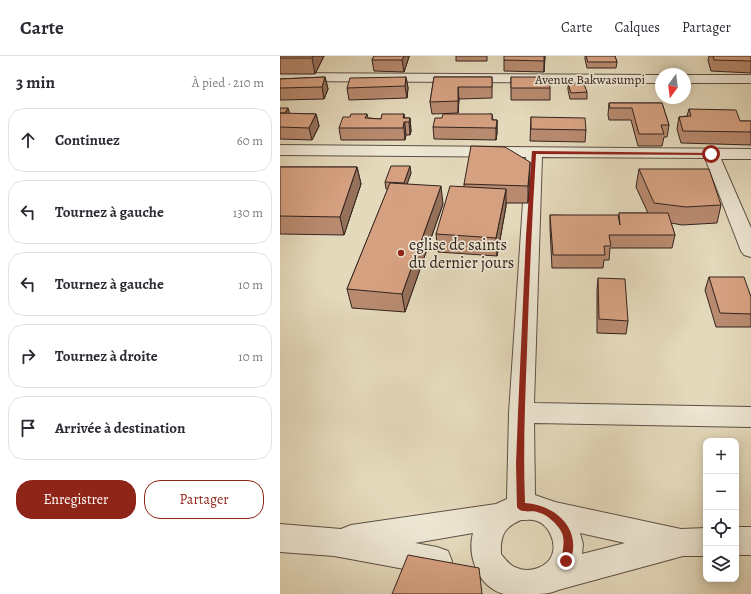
<!DOCTYPE html>
<html lang="fr">
<head>
<meta charset="utf-8">
<style>
	:root { --surface:#fff; --page:#f2f2f3; --text:#2b2b33; --muted:#7c7c81; --line:#e1e1e2; --accent:#8f2418 }
	body { margin:0; font-family:Alegreya,serif; background:var(--page); color:var(--text) }
	.controls { position:absolute; right:12px; bottom:12px; display:grid; overflow:hidden; border-radius:8px; box-shadow:0 2px 10px #0003 }
	.controls button { width:36px; height:36px; display:grid; place-items:center; padding:0; border:0; border-bottom:1px solid var(--line); background:var(--surface); color:var(--text); font:20px sans-serif }
	.compass { position:absolute; left:375px; top:12px; width:36px; height:36px; border-radius:50%; background:var(--surface); box-shadow:0 2px 10px #0003; rotate:194deg }
	.stop { position:absolute; width:12px; height:12px; margin:-9px; border:3px solid #8f2418; border-radius:50%; background:#fff }
	.stop.end { background:#8f2418; border-color:#fff; box-shadow:0 1px 4px #0008 }
	.list { margin:0; padding:0; list-style:none }
	h2 { display:flex; justify-content:space-between; align-items:center; height:52px; margin:0; padding:0 16px; font-size:17px }
	h2 small { font-size:13px; font-weight:400; color:var(--muted) }
	.list li { display:grid; grid-template-columns:26px 1fr auto; gap:12px; align-items:center; box-sizing:border-box; height:64px; margin:0 8px 8px; padding:0 8px; border:1px solid var(--line); border-radius:16px }
	.list b { display:block; font-size:15px; white-space:nowrap }
	.list em { font-size:13px; font-style:normal; color:var(--muted) }
	.actions { display:flex; gap:8px; padding:12px 16px }
	.actions a { flex:1; padding:9px 0; border:1px solid var(--accent); border-radius:16px; text-align:center; font-size:14px; color:var(--accent) }
	.actions .main { background:var(--accent); color:#fff }
	.icon { flex:none; width:22px; height:22px; fill:none; stroke:currentColor; stroke-width:2; stroke-linecap:round; stroke-linejoin:round }
	.map { position:relative; flex:none; width:471px; height:538px; overflow:hidden }
	header { display:flex; align-items:center; gap:24px; box-sizing:border-box; height:56px; padding:0 20px; background:var(--surface); border-bottom:1px solid var(--line) }
	header strong { font-size:19px }
	nav { display:flex; gap:22px; margin-inline-start:auto; font-size:14px }
	main { display:flex }
	aside { flex:1; background:var(--surface) }
	.map>svg:first-child { display:block }
	.lines { fill:none; stroke-linecap:round; stroke-linejoin:round }
	.street-casing { stroke:#5e5045; stroke-width:2 }
	.street { fill:#ede6d3; fill-rule:evenodd }
	.wall { fill:#b88a6f; stroke:#32231e }
	.shaded-wall { fill:#96715a; stroke:#32231e }
	.building { fill:#d6a181; stroke:#32231e }
	.route { fill:#8f2418 }
	.poi-dot { fill:#8f2418; stroke:#ede6d3; stroke-width:1.5 }
	.labels { text-anchor:middle; stroke-width:3.5; stroke-linejoin:round; paint-order:stroke }
	.far-street-label { font-size:13px; fill:#32231e; stroke:#ede6d3 }
	.poi-label { font-size:16px; fill:#32231e; stroke:#ede6d3; text-anchor:start }
</style>
</head>
<body>
<header>
<strong>Carte</strong>
<nav><a>Carte</a><a>Calques</a><a>Partager</a></nav>
</header>
<main>
<aside>
<h2>3 min<small>À pied · 210 m</small></h2>
<ul class="list">
<li><svg class="icon" aria-label="ahead" viewBox="0 0 24 24"><path d="M12 20V5M6 11l6-6 6 6"/></svg><div><b>Continuez</b></div><em>60 m</em></li>
<li><svg class="icon" aria-label="left" viewBox="0 0 24 24"><path d="M17 20v-9H6M10 6l-5 5 5 5"/></svg><div><b>Tournez à gauche</b></div><em>130 m</em></li>
<li><svg class="icon" aria-label="left" viewBox="0 0 24 24"><path d="M17 20v-9H6M10 6l-5 5 5 5"/></svg><div><b>Tournez à gauche</b></div><em>10 m</em></li>
<li><svg class="icon" aria-label="right" viewBox="0 0 24 24"><path d="M7 20v-9h11M14 6l5 5-5 5"/></svg><div><b>Tournez à droite</b></div><em>10 m</em></li>
<li><svg class="icon" aria-label="arrive" viewBox="0 0 24 24"><path d="M6 21V4h12l-3 4 3 4H6"/></svg><div><b>Arrivée à destination</b></div></li>
</ul>
<div class="actions"><a class="main">Enregistrer</a><a>Partager</a></div>
</aside>
<div class="map">
<svg width="471" height="538" viewBox="0 0 471 538">
	<rect width="100%" height="100%" fill="#e4d9bb"/>
	<filter id="stains"><feTurbulence type="fractalNoise" baseFrequency=".005" numOctaves="4"/><feColorMatrix values="0 0 0 0 .2 0 0 0 0 .09 0 0 0 0 .02 0 0 0 .5 -.17"/></filter>
	<radialGradient id="worn" r=".72"><stop offset=".6" stop-color="#630" stop-opacity="0"/><stop offset="1" stop-color="#630" stop-opacity=".3"/></radialGradient>
	<g class="lines">
		<defs>
			<path id="street" d="M0,17L381,19V27L0,25Z
				M405,19H471V27H405Z
				M0,89L471,93V103H441L471,172V201L464,199L461,195L425,102L262,101L254,347L471,351V371L254,367L255,439L275,446L401,473L426,472V500H403L278,534C270,538 261,538 252,538C243,538 232,538 224,538C198,531 187,500 193,477L135,487L157,491L168,495L172,505L168,515L157,519L54,500L0,496V468L61,473L71,469L216,448L227,443L229,357L246,101L0,99ZM241,464C246,464 252,463 257,465C269,469 277,487 272,499C267,512 249,517 237,512C230,510 225,503 221,498C220,480 224,471 241,464ZM300,477L345,487L302,498L303,488Z
				M456,471H471V499H456Z"/>
		</defs>
		<!-- street casing -->
		<use href="#street" class="street-casing"/>
		<!-- street -->
		<use href="#street" class="street"/>
	</g>
	<!-- wall -->
	<path class="wall" d="M0,0H44L35,18H0Z
		M94,0H129V1L124,16L94,15L92,4Z
		M176,0H207V5H176Z
		M265,0L264,16L224,15V4Z
		M305,0H335L337,6L336,12H307L305,3Z
		M429,0H471V17L431,15L428,4Z
		M45,21L48,33L44,43L0,44V23Z
		M126,21L128,32L127,42L69,44L67,32Z
		M154,21H212V42L179,43L178,57L152,58L150,46Z
		M231,21L270,32V44H231Z
		M288,28L307,36V43H290L288,34Z
		M329,47H382L389,69L387,81H384L382,90H358L351,64H329L328,59Z
		M0,52L9,58H36L39,70L32,84L0,83Z
		M409,53L460,65H471V89L401,87L397,73L399,61L407,60Z
		M87,58L88,62L101,63L124,58V62H130L131,75L130,79H126L125,84H61L59,72L70,61Z
		M212,58L213,64H217V77L216,84L154,83L153,71L162,62Z
		M251,61L306,74L305,86L250,85Z
		M0,111H77L81,128L64,179L0,178Z
		M359,113L441,149L437,167L402,169L391,167L395,179L392,192H330L329,204H324L323,212H272L270,172V159L339,161V157H368L356,131Z
		M131,117L127,128L163,148L125,256L72,252L67,233L108,133H106L105,126Z
		M250,123L248,147H226V150L217,200L158,196L156,178L184,131V128Z
		M429,221L471,241V271H436L425,234Z
		M318,222L348,265L346,278L317,277V235Z"/>
	<!-- shaded-wall -->
	<path class="shaded-wall" d="M33,0H44L35,18L32,2Z
		M124,0H129V1L124,16L122,4Z
		M264,0H265L264,16Z
		M45,21L48,33L44,43L42,31Z
		M126,21L128,32L127,42L125,30Z
		M178,31L179,43L178,57Z
		M8,52L10,58L4,60Z
		M36,58L39,70L32,84L29,72Z
		M124,58L126,79L125,84L123,62Z
		M130,62L131,75L130,79L129,66Z
		M217,64V77L216,84V72Z
		M250,106V123L248,147V130Z
		M130,110L131,117L125,134L124,127Z
		M77,111L81,128L64,179L60,161Z
		M161,130L163,148L125,256L122,238Z
		M226,133V150L217,200L216,182Z"/>
	<!-- building -->
	<path class="building" d="M0,0H33L32,2H0Z
		M94,0H124L122,4H92Z
		M224,0H264V5L224,4Z
		M306,0H335L337,6H308Z
		M433,0H471V5L434,4Z
		M45,21L42,31L0,32V23Z
		M126,21L125,30L67,32L70,22Z
		M154,21H212V31H178V45L150,46Z
		M231,21H269L270,32H231Z
		M288,28H304L307,36L291,37Z
		M329,47H382L389,69H381L384,78H359L352,52H330Z
		M0,52H8L5,57H0Z
		M409,53L456,54L460,65H471V76L403,75L399,61L411,60Z
		M0,57L36,58L29,72L0,71Z
		M71,58H87L85,62L101,63L102,58H124L123,62H130L129,66H124L123,72H59L63,61H70Z
		M163,58H212V64H217L216,72L153,71L155,62H162Z
		M251,61L305,62L306,74L251,73Z
		M191,90L225,91L250,106L248,130L184,128Z
		M111,110H130L124,127L105,126Z
		M0,111H77L60,161L0,160Z
		M359,113H429L441,149L406,151L374,147Z
		M110,127L161,130L122,238L67,233Z
		M170,130L226,133L216,182L156,178Z
		M339,157H388L395,179H329L331,190H324L325,199H273L270,159H338L340,169Z
		M429,221H464L471,241V258L440,257Z
		M318,222L345,223L348,265L319,263Z
		M128,499L199,512L202,538H112Z"/>
	<!-- route -->
	<path class="route" d="M252,95L431,97L433,98L431,99L256,98C252,164 249,229 247,295C245,346 243,397 245,447C277,449 304,475 289,508L286,509L283,508C279,498 289,485 279,472C274,465 266,458 257,456C251,454 241,458 237,451L236,408L238,357L246,180Z"/>
	<!-- markers -->
	<circle class="poi-dot" cx="121" cy="197" r="4"/>
	<g class="labels">
		<!-- far-street labels -->
		<g class="far-street-label">
			<text x="310" y="28">Avenue Bakwasumpi</text>
		</g>
		<!-- poi labels -->
		<g class="poi-label">
			<text x="129" y="194">eglise de saints<tspan x="129" dy="18">du dernier jours</tspan></text>
		</g>
	</g>
	<rect width="100%" height="100%" filter="url(#stains)"/>
	<rect width="100%" height="100%" fill="url(#worn)"/>
</svg>
<div class="controls">
<button>+</button>
<button>−</button>
<button><svg class="icon" aria-label="locate" viewBox="0 0 24 24"><circle cx="12" cy="12" r="6"/><path d="M12 2v4M12 18v4M2 12h4M18 12h4"/></svg></button>
<button><svg class="icon" aria-label="layers" viewBox="0 0 24 24"><path d="M12 4l9 5-9 5-9-5zM3 14l9 5 9-5"/></svg></button>
</div>
<svg class="compass" viewBox="-18 -18 36 36"><path d="M0-13l5 13h-10z" fill="#e53935"/><path d="M0 13l5-13h-10z" fill="#7c7c81"/></svg>
<div class="stop" style="left:431px;top:98px"></div>
<div class="stop end" style="left:286px;top:505px"></div>
</div>
</main>
</body>
</html>
